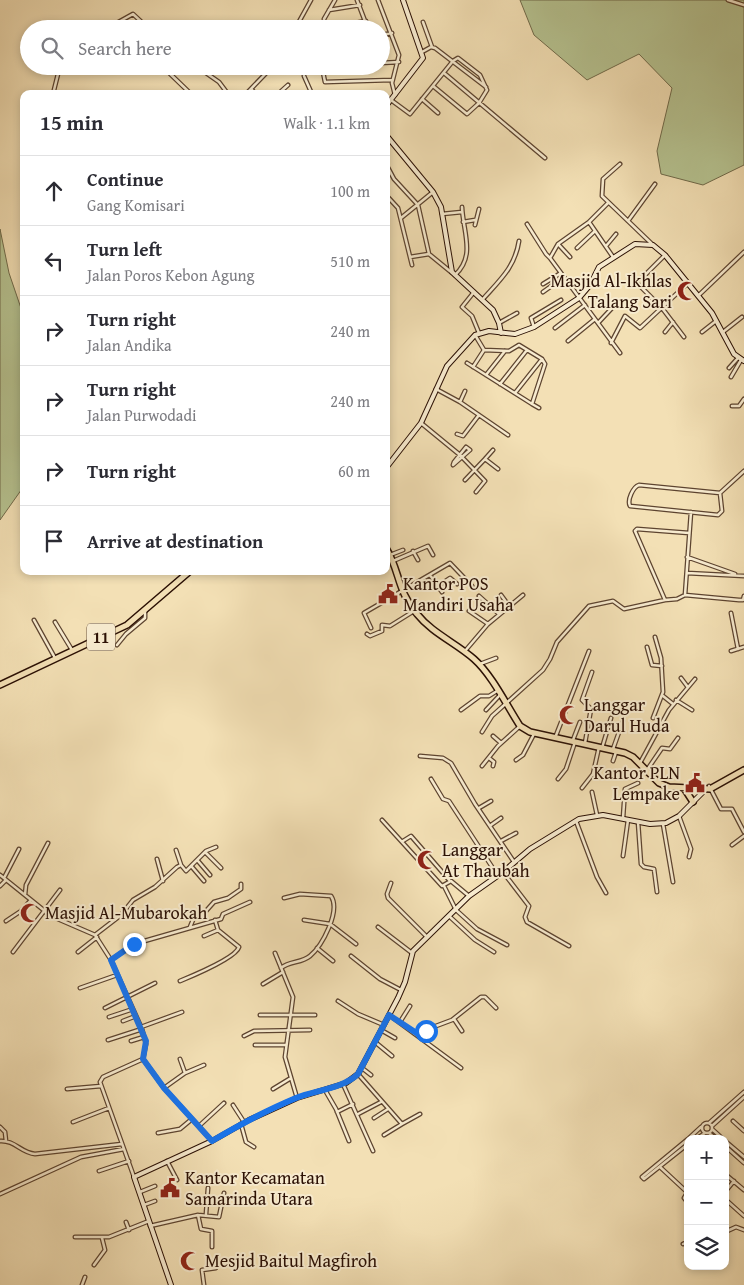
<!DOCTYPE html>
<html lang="en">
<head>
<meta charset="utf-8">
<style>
	:root { --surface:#fff; --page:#f7f7f7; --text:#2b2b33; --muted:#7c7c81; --line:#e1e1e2 }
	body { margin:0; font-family:"Gentium Book Plus",serif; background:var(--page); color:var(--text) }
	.controls { position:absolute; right:15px; bottom:15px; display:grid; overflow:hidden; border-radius:10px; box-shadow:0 2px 8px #0003 }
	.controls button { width:45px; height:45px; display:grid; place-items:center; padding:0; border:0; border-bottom:1px solid var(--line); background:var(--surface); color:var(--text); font:25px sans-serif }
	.stop { position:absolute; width:15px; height:15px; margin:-11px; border:4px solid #1a73e8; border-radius:50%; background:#fff }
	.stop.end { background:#1a73e8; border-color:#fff; box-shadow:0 1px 5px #0008 }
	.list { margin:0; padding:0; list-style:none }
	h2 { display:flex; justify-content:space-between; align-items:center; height:65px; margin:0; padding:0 20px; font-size:21px }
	h2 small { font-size:16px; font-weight:400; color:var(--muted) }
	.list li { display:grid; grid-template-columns:32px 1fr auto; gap:15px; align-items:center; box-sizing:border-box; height:70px; padding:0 20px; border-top:1px solid var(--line) }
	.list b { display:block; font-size:19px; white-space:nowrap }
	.list p { margin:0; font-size:16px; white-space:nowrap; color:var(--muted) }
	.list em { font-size:16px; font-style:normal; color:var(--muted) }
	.icon { flex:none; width:28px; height:28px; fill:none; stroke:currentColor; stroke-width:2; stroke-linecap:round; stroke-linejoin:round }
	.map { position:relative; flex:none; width:744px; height:1285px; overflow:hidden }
	.search { position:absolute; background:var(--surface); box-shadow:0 2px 8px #0003; left:20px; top:20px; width:370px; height:55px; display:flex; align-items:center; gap:12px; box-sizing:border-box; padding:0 18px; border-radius:28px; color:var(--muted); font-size:19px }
	.panel { position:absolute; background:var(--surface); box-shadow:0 2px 8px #0003; left:20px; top:90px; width:370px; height:485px; border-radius:10px }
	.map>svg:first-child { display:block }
	.green { fill:#b6c391; stroke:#706a4a }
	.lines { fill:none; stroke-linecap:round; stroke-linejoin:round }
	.street-casing { stroke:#5d4430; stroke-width:5 }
	.secondary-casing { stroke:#2b1004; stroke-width:6 }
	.highway-casing { stroke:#2b1004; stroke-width:8 }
	.street { stroke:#f7ebcf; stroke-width:2.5 }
	.secondary { stroke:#f7ebcf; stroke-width:4 }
	.highway { stroke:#f3e0b5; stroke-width:5 }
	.route { stroke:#1a73e8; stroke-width:6 }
	.labels { text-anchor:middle; stroke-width:4; stroke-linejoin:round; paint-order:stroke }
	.shield { fill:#f7ebcf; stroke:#685241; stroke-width:1 }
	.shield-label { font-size:16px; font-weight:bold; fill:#2b1004 }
	.poi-label { font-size:18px; fill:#2b1004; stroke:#f7ebcf; text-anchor:start }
</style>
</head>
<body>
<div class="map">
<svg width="744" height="1285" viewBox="0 0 744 1285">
	<rect width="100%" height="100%" fill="#f3e0b5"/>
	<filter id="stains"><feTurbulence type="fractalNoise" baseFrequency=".004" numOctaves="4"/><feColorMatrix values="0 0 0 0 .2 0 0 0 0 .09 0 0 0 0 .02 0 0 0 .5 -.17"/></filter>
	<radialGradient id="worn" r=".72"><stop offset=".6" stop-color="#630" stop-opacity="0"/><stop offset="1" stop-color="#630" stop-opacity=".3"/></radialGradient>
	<!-- green -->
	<path class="green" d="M520,0H744V165L703,185L661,174L657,151L672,88L639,54L587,80L534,35Z
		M0,229L9,273L24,317V486L0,520Z"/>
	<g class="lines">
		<defs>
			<path id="street" d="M357,0L368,29
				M378,0L399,55L392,83L395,95
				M728,0L744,5
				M329,10L360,5
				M423,22L432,47
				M325,28L324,19L335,0
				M106,29L133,14L149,29
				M295,29L311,0
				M322,29L366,21
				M381,35L392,33
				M422,52L431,47L435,48L486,87
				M381,63L399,62
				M162,66L191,94
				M196,66L219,82L228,94
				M333,66L322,67L325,82L392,80
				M444,73L545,158
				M304,76L312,94
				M251,89L256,94
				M53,94L60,66
				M246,94L273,66
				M278,94L288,85
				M422,99L438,113
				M391,100L410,114L453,61L458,58L480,75L487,90L479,103L467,114L433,86
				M386,164L394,179L418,205L429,254L451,272
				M620,164L603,179L602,196L653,245
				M386,195L398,208L412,265
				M608,203L589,222L558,244L550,258L620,353
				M442,214L462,212
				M401,218L433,192
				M628,221L655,184
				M463,222L475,220
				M589,222L613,257
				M527,224L546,254L550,258
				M475,225L479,209
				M558,244L570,257
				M606,246L616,234
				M577,248L595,231
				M410,257L429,254
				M455,275C476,256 463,232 462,207
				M642,278L665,255
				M637,283L662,308L684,337
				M543,284L561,273
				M474,292L462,307L472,316L479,333
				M543,292L564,277
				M698,296L744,252
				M483,299C500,280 515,267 519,241
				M499,323L517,313
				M598,323L613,307
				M534,327L531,318L561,300
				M555,328L585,305
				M665,332L673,322
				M702,332L716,321
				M723,332L742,317
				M475,335L484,350
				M568,341L595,319
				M611,343L625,316L640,328L688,283
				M467,363L532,404L545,364L542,359L519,345L509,351L484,350L473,367
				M729,368L738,358
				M486,375L505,351
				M731,377L741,360
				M500,384L527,350
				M436,389L460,402L508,435
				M515,393L542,359
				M460,402L465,391
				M532,404L539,408
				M732,406H739L744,399
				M421,423L460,455L485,481L476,492
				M457,434L463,436L479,415
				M466,447L470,450L453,465L454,462Z
				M485,459L493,450
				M465,480L485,459L498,469
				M639,485L720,493L722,511L718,515L630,506C627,500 633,487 639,485Z
				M720,493L744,471
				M689,533L637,529L635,531L665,600L677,599L685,595L691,512
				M413,551L418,560
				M390,555L403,550
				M687,557L735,574
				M393,561L428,546L433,555
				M687,573L744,576
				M430,575L442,592
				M438,586L450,578L457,584
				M501,595L509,606
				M685,595L739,600H743L744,596
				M479,596L499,614
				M469,611L488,624
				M731,613L738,649
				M34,620L55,658
				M55,622L72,650
				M371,628L364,613L450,563L472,586
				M367,634L370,636L382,631V625L390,626L414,611
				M117,645L126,634L145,618V611
				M647,647L652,665L662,666
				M465,651L488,624L523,595
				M731,651L744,647
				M480,664L496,658
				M681,678L687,686
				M663,696L673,704
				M676,700L692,710
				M461,710L480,696H489L497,691
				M486,710L500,695
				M653,718L663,692L661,658L655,637
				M482,732L492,716L543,670L550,659L557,642L589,606L613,601L624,609L665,600
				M493,736L501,743
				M555,738L589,651
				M573,740L580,722
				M585,743L591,709L582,700L592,672
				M602,748L611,718
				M613,749L623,721
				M420,756L443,758L451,763L475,804L514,862
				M489,758L494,762L493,766
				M516,760L523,755L534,734
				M613,761L616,752
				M640,763L669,710L695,679
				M482,766L498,746L519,727
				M647,770L662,748L670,749L678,738
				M431,779L443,799L449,801L498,876
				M558,779L566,769L575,742
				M709,786L721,809H732L744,832
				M582,788L593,774L599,747
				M592,792L597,815
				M479,808L491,801
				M679,816L691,849L689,857
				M623,818L625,789L638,783
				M382,820L442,886L451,881L469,896
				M576,821L597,877L606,893
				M638,822L641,864L644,867L654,869L657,892
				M663,824L673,882
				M491,825L501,818
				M403,841L411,836L450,881
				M501,841L516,833
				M732,845L744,836
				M176,850L181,865
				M205,852L221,868
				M623,856L628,820
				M157,859L163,881
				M198,861L210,875
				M192,867L204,881
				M503,872L529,906L525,917L527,922L569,946
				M0,875L51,916L95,935L111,960L142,1029L146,1044L143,1059
				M4,878L19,849
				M391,883L387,894L388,898L427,937
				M0,886L6,880
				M444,886L456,910L477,929L507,945
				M25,895L26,885L48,843
				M449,916L475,940L494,952
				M304,920L330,924L356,944
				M6,921L21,911L31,900
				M190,927L195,915L206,911L214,902L228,898L241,889V884
				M378,927L412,953
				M95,935L121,915L133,900L155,887L177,867L181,865L186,871L206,851L216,847
				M204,936L218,930L215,920
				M317,948L333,961
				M13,952L60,890
				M78,952L97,937
				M275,953L293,997L285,1057L297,1098
				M351,956L380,979L401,990
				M111,960L134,944L221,919L223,914L250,902
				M281,968C289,961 302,963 310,956C322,946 341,911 331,896L300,894L284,898
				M180,981C192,976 236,958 239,947L218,930
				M263,984L283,972
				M80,988L117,975
				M338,1001L358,1014L384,1025
				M105,1008L155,983
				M260,1015H315
				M389,1015L461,1068
				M109,1017L133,1009
				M454,1019L462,1031
				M123,1021L136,1016
				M400,1022L410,1006
				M141,1027L182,1012
				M381,1030L395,1038
				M244,1036L254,1031L310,1030
				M421,1036L428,1029L452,1020L481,997H485L496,1008
				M108,1040L142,1029
				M131,1041L144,1037
				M375,1042L392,1056
				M255,1045H286
				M143,1059L164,1088L212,1141
				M180,1059L185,1073
				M362,1068L371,1075
				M358,1074L402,1124L384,1135
				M343,1084L373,1151
				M164,1088L185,1073L204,1065
				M67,1089L101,1086
				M273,1089L291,1078
				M325,1090L336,1109L349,1141
				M233,1105L244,1122
				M337,1112L353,1104
				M358,1114L381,1102
				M374,1118L388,1109
				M733,1121L744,1131
				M73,1122L109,1108
				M702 1128a5 5 0 1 1 10 0a5 5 0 1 1-10 0Z
				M709,1123L744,1092
				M241,1124L246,1142L254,1147
				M402,1124L420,1114
				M199,1126L224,1103
				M712,1126L744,1097
				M0,1127L5,1132L6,1141
				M712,1129L723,1139
				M158,1133L180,1129L192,1119
				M709,1133L716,1139
				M688,1139L701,1127
				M696,1139L705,1133
				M0,1141C15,1140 21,1153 35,1154L122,1144
				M725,1141L744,1157
				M725,1146L744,1163
				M167,1161L177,1180
				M660,1167L688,1193
				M99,1171L129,1161
				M725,1174L744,1190
				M134,1177L100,1082L103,1077L143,1059
				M642,1177L688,1139
				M642,1177L644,1179L688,1144
				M140,1192L155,1186
				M725,1192L734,1181
				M687,1193L684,1198L688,1203
				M0,1194L81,1157L124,1149
				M725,1199L744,1216
				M144,1205L155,1201
				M206,1214L208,1188
				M198,1215L201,1229L212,1231V1247
				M126,1222L129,1230
				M150,1226L198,1215L219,1217L224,1193
				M725,1232L736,1227L744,1230
				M75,1237H109L149,1221
				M683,1244L687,1242L688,1230
				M94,1265L105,1250L102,1238
				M82,1285L85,1277
				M204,1285L202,1270L216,1268L217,1264"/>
			<path id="secondary" d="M386,106L423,58L403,0
				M386,135L433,192L441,207L452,272L493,310L499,323L501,333
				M386,468L421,423L447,366L475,335L489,331L515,334L534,327L579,298L590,285L599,267L635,244L653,245L665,255L712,313L734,354L744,361
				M171,1285L134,1177L212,1141L249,1120L297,1098L346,1083L358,1074L398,998L405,982L413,951L469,896L503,872L530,849L579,819L603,815L650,824L666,823L679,816L706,789"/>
			<path id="highway" d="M386,548C400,571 397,591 417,614C432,633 456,643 474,659C492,675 507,706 520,726L530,732L625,753L633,757L659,783L669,787L710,789L744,770
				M0,685L127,625L190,571
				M684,788L693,802"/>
		</defs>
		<!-- street casing -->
		<use href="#street" class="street-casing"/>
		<!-- secondary casing -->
		<use href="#secondary" class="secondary-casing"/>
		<!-- highway casing -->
		<use href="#highway" class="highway-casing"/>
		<!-- street -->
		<use href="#street" class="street"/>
		<!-- secondary -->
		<use href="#secondary" class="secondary"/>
		<!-- highway -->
		<use href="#highway" class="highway"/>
	</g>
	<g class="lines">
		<!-- route -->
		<path class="route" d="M134,944L111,960L146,1041L143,1059L164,1088L212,1141C239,1125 267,1110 296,1098C316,1090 342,1089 358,1074L389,1015L421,1036L426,1031"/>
	</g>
	<!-- icons -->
	<defs>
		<symbol id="mosque-bare" viewBox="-9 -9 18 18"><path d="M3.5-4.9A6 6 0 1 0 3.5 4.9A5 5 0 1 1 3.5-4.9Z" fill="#8f2418" stroke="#f7ebcf" stroke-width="2.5" paint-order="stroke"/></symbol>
		<symbol id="civic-bare" viewBox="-9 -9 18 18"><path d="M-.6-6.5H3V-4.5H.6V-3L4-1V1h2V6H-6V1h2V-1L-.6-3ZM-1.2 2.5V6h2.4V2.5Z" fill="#8f2418" stroke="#f7ebcf" stroke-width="2.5" paint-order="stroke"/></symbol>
	</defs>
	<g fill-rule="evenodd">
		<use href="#mosque-bare" x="673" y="277" width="28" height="28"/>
		<use href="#civic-bare" x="374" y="580" width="28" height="28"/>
		<use href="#mosque-bare" x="555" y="701" width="28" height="28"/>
		<use href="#civic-bare" x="681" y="769" width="28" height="28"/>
		<use href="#mosque-bare" x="413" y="846" width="28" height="28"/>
		<use href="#mosque-bare" x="16" y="899" width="28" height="28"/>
		<use href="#civic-bare" x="156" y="1174" width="28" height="28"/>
		<use href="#mosque-bare" x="176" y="1247" width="28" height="28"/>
	</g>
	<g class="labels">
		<!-- shield labels -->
		<rect class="shield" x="87" y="623.5" width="28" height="27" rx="4"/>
		<g class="shield-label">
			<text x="101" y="643">11</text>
		</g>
		<!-- poi labels -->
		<g class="poi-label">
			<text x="672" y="287" text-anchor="end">Masjid Al-Ikhlas<tspan x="672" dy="21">Talang Sari</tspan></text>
			<text x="403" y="590">Kantor POS<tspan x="403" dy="21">Mandiri Usaha</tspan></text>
			<text x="584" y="711">Langgar<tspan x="584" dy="21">Darul Huda</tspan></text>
			<text x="680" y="779" text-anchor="end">Kantor PLN<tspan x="680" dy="21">Lempake</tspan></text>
			<text x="442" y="856">Langgar<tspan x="442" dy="21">At Thaubah</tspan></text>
			<text x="45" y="919">Masjid Al-Mubarokah</text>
			<text x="185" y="1184">Kantor Kecamatan<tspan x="185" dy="21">Samarinda Utara</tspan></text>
			<text x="205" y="1267">Mesjid Baitul Magfiroh</text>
		</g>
	</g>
	<rect width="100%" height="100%" filter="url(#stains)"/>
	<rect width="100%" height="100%" fill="url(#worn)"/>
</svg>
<div class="controls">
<button>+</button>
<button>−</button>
<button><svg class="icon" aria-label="layers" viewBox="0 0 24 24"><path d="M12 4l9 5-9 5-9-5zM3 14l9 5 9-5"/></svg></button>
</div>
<div class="stop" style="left:426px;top:1031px"></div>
<div class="stop end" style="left:134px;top:944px"></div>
<div class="search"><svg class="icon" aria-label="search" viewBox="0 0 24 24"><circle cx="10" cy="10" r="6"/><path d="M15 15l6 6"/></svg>Search here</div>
<section class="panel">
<h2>15 min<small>Walk · 1.1 km</small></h2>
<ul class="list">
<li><svg class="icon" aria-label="ahead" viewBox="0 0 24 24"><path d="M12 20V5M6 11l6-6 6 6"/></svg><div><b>Continue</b><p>Gang Komisari</p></div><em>100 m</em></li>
<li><svg class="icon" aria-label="left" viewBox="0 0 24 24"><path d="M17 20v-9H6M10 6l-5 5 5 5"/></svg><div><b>Turn left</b><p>Jalan Poros Kebon Agung</p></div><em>510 m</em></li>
<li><svg class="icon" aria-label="right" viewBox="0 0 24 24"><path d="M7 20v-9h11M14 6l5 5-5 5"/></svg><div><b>Turn right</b><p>Jalan Andika</p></div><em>240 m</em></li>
<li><svg class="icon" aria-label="right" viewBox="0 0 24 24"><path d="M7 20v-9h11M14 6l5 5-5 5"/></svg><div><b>Turn right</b><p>Jalan Purwodadi</p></div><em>240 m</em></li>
<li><svg class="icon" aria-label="right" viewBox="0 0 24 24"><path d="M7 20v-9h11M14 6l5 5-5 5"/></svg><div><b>Turn right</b></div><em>60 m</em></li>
<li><svg class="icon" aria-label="arrive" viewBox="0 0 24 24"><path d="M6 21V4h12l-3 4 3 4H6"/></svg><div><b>Arrive at destination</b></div></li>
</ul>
</section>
</div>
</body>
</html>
